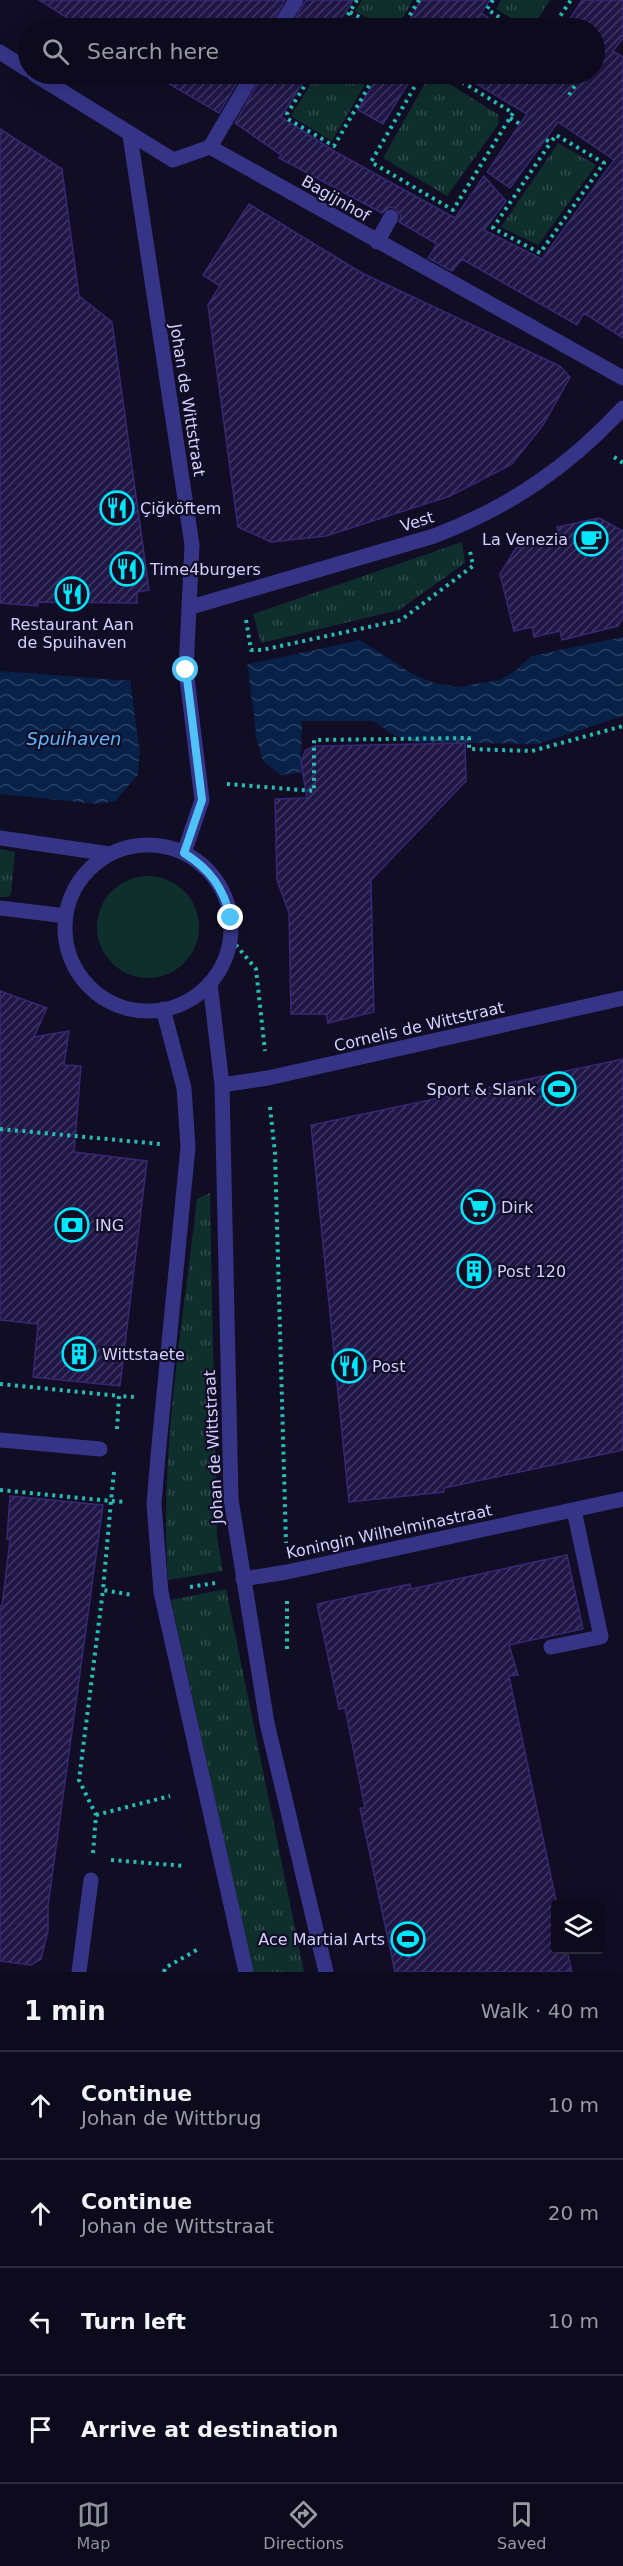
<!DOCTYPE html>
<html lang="en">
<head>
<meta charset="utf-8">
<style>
	:root { --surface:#0c0a1c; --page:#151325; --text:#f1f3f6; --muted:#9a9aa3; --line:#2c2b3b; --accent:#8c9099 }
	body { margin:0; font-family:"DejaVu Sans",sans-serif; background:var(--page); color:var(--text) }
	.controls { position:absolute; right:18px; bottom:18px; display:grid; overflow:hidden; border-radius:6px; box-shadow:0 6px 24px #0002 }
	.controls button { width:54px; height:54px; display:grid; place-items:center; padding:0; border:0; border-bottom:2px solid var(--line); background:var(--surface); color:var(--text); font:30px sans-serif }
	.stop { position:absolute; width:18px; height:18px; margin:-14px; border:4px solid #4fc3f7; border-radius:50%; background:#fff }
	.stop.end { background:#4fc3f7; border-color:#fff; box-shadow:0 2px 6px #0008 }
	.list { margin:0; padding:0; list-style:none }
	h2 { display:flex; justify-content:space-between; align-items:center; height:78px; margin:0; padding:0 24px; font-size:26px }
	h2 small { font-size:20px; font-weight:400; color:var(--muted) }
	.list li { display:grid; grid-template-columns:39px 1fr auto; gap:18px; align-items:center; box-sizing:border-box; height:108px; padding:0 24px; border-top:2px solid var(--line) }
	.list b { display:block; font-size:22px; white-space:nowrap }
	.list p { margin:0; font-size:20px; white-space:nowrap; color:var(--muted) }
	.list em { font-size:20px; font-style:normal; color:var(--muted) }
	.icon { flex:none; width:33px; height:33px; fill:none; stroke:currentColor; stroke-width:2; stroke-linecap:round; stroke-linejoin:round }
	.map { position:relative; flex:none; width:623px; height:1972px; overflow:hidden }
	.search { position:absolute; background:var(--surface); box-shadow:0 6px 24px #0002; left:18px; right:18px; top:18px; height:66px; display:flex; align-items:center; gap:15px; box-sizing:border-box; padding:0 21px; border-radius:33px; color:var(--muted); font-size:22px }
	.sheet { height:510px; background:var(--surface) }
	nav { display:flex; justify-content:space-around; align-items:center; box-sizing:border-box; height:84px; border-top:2px solid var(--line); background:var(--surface); font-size:16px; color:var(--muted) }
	nav a { display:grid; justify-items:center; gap:3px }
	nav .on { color:var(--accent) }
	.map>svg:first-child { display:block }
	.grass { fill:url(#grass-tufts) }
	.green { fill:#0f2f2d }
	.water { fill:url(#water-waves) }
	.pier { fill:#100d25 }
	.building { fill:url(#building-hatch); stroke:#362874; stroke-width:1.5 }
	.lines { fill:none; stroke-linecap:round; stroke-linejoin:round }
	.path { stroke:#26bdb2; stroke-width:4; stroke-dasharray:3 4.5; stroke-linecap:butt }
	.minor { stroke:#363487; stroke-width:15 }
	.route { stroke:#4fc3f7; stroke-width:8 }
	.labels { text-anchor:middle; stroke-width:4.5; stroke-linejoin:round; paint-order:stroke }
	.street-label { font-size:16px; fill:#d5d0ff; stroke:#100d25 }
	.poi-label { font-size:16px; fill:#d5d0ff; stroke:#100d25; text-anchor:start }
	.water-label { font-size:18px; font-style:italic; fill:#5eb7ff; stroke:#100d25 }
</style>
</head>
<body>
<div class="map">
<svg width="623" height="1972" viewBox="0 0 623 1972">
	<defs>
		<pattern id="grass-tufts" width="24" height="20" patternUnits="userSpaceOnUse" patternTransform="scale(1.5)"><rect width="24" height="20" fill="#0f2f2d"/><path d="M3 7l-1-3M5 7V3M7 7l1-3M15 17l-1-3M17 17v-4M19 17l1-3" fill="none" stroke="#314c4c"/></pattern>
		<pattern id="water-waves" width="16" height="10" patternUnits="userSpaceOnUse" patternTransform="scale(1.5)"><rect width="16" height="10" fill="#082148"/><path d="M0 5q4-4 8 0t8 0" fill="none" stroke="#2b4063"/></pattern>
		<pattern id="building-hatch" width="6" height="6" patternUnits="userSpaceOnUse" patternTransform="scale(1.5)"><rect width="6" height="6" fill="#201747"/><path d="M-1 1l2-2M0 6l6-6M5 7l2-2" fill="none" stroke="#403863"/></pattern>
	</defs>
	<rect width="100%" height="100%" fill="#100d25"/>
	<!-- grass -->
	<path class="grass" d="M362,0H413L397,28H386L355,11Z
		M501,0H550L532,28H527L496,9Z
		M352,17L370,28H345Z
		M317,74H371L332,141L291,116Z
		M440,78L499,115L498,125L447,196L383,158L427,80Z
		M558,143L596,165L538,245L501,227Z
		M462,542L465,563L399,610L261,643L253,614Z
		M0,849L15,852L11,894L8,897H0Z
		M210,1193L217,1537L223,1571L168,1580C159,1454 183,1323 197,1199Z
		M226,1589L304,1972H253L171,1600Z"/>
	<!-- green -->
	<path class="green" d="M97 927a51 51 0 1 1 102 0a51 51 0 1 1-102 0Z"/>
	<!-- water -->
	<path class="water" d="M623,637V716L538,744L416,742L395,736L373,721H302L301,764L303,772L281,775L263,761L254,730L140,745L138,775L115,801L98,804L0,794V671L132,681L245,665L360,640L414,675L435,683L458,687L500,680L516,670L531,656Z"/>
	<!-- pier -->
	<path class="pier" d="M247,662L256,732L139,746L130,678Z"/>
	<!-- building -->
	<path class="building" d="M39,0H285L269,28H83Z
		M306,0H353L335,28H290Z
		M421,0H490L481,13L504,28H405Z
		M582,0H623V38L613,51L623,57V338L584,313L577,325L462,259L452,271L428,258L437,244L399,222L401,216L396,209L390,207L382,213L279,158L281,155L235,123L263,74H308L281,117L334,151L455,218L484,176L506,201L484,230L542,259L614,160L558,122L510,188L487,172L527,114L460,74H594V28H564Z
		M152,74H242L219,113Z
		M379,74H414L383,124L358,110Z
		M0,129L62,169L79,296L112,322L149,590L137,592V603L38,602V606L0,603Z
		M249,204L362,273L560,366L570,377L543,425L512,464L450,496L326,536L271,542L238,527L208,305L220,286L203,275Z
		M599,518L623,531V617L618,626L562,640L560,631L534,637L532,627L514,631L500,574L516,548L560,537L557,527Z
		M465,743L466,781L371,880L374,1012L328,1023L326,1014H291L289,913L277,880L275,799L307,798L301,762L305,751L314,746H321Z
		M0,991L47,1008L34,1037L69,1031L64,1065L81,1066L74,1152L147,1161L120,1386L33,1377L38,1324L0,1320Z
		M623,1059V1450L444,1488V1492L349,1502L311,1125Z
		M10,1496L103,1505L48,1906V1931L41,1959L31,1965L0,1961V1606H2L10,1540L7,1539Z
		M567,1555L583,1629L509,1645L518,1675L509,1676L557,1905L555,1950H567L572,1972H395L360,1808H365L345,1708L339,1709L317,1604L410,1584L411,1589Z"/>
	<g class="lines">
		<!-- path -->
		<path class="path" d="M493,0L487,9L515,28
			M350,12L379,28
			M340,28L357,0
			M402,28L419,0
			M552,28L571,0
			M312,74L287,114L288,119L334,146L376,74
			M422,74L371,162L453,210L513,113L449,74
			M569,95L582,75L580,74
			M510,118L520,124
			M546,140L551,142L556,135L604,163L540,253L493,228L551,142
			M614,457L623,463
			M246,620L251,650H262L401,620L473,566L470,551
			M227,784L314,791V740L469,738V749L532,751L623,726
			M231,939L256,969L265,1051
			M270,1107L275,1153L286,1543
			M0,1129L160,1144
			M0,1384L119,1396
			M117,1429L119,1396L136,1397
			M114,1472L111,1501L125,1502
			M0,1490L111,1501L103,1590
			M190,1587L215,1583
			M287,1601V1651
			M96,1815L170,1796
			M93,1853L96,1815L79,1780L103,1590L132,1595
			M111,1860L185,1866
			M164,1972L165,1968L200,1948"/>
		<!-- minor -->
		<path class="minor" d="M279,28L296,0
			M0,52L28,70
			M34,74L173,160L210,147L623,378
			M130,136L192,545L186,670L202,800L184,853
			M210,147L253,74
			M377,242L391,217
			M191,607L434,536C510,507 568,467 623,408
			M0,838L110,854
			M65 928a83 83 0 1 1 166 0a83 83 0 1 1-166 0Z
			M0,908L66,916
			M210,983L222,1085L231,1499L267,1723L326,1972
			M163,1009L184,1088L188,1147L158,1456L154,1504L161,1592L246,1972
			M222,1085L268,1078L623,998
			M0,1440L100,1449
			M243,1579L287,1572L623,1499
			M551,1647L601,1637L574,1510
			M79,1972L91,1880"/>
	</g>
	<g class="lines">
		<!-- route -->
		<path class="route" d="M186,670L202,800L184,853C211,870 223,888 231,918"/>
	</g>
	<!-- icons -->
	<defs>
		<symbol id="restaurant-ring" viewBox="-11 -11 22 22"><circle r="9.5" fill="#100d25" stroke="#00e6fb" stroke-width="1.5"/><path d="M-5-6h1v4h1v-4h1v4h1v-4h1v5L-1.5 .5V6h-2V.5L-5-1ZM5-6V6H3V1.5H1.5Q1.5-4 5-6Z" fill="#00e6fb"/></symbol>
		<symbol id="cafe-ring" viewBox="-11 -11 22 22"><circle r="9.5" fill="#100d25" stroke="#00e6fb" stroke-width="1.5"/><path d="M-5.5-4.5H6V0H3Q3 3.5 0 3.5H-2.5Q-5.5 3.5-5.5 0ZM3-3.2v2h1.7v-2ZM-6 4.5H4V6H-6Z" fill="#00e6fb"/></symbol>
		<symbol id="stadium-ring" viewBox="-11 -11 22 22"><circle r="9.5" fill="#100d25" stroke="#00e6fb" stroke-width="1.5"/><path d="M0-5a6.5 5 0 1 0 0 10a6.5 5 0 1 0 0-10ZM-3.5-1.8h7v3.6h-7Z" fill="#00e6fb"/></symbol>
		<symbol id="supermarket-ring" viewBox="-11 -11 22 22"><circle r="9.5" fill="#100d25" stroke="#00e6fb" stroke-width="1.5"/><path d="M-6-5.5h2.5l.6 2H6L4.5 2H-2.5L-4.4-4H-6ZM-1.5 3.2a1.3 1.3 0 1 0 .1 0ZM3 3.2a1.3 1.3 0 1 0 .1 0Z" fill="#00e6fb"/></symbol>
		<symbol id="bank-ring" viewBox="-11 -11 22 22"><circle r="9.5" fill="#100d25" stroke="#00e6fb" stroke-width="1.5"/><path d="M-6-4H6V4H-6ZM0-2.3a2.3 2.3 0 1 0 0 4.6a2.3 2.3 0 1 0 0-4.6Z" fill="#00e6fb"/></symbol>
		<symbol id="building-ring" viewBox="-11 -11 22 22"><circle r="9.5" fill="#100d25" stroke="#00e6fb" stroke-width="1.5"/><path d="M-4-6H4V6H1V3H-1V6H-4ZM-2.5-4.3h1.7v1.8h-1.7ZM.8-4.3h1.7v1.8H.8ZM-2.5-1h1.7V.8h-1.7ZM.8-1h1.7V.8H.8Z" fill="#00e6fb"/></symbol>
	</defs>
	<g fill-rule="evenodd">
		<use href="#restaurant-ring" x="98" y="489" width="38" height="38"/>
		<use href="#cafe-ring" x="572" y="520" width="38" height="38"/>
		<use href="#restaurant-ring" x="108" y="550" width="38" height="38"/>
		<use href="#restaurant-ring" x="53" y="575" width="38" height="38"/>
		<use href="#stadium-ring" x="540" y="1070" width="38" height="38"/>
		<use href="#supermarket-ring" x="459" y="1188" width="38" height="38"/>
		<use href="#bank-ring" x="53" y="1206" width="38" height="38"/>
		<use href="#building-ring" x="455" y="1252" width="38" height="38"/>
		<use href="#building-ring" x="60" y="1335" width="38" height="38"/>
		<use href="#restaurant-ring" x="330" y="1347" width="38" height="38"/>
		<use href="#stadium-ring" x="389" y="1920" width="38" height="38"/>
	</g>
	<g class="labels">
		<!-- street labels -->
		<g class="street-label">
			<text transform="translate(336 198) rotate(30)" y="6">Bagijnhof</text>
			<text transform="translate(188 400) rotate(81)" y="6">Johan de Wittstraat</text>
			<text transform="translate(417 521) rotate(-17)" y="6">Vest</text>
			<text transform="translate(419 1026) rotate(-13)" y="6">Cornelis de Wittstraat</text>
			<text transform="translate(213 1447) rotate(-93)" y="6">Johan de Wittstraat</text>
			<text transform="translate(389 1531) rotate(-12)" y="6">Koningin Wilhelminastraat</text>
		</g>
		<!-- poi labels -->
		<g class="poi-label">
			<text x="140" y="514">Çiğköftem</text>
			<text x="568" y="545" text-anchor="end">La Venezia</text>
			<text x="150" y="575">Time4burgers</text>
			<text x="72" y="630" text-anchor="middle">Restaurant Aan<tspan x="72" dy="18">de Spuihaven</tspan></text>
			<text x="536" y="1095" text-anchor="end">Sport &amp; Slank</text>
			<text x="501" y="1213">Dirk</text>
			<text x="95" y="1231">ING</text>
			<text x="497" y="1277">Post 120</text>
			<text x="102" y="1360">Wittstaete</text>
			<text x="372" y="1372">Post</text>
			<text x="385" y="1945" text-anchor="end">Ace Martial Arts</text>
		</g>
		<!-- water labels -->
		<g class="water-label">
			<text x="74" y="745">Spuihaven</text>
		</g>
	</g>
</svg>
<div class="controls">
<button><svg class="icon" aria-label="layers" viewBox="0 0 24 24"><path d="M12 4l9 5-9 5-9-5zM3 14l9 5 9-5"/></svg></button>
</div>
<div class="stop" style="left:186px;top:670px"></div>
<div class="stop end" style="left:231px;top:918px"></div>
<div class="search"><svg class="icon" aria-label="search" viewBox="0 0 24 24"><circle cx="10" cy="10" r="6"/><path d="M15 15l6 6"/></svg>Search here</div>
</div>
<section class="sheet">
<h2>1 min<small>Walk · 40 m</small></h2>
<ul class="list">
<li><svg class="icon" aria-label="ahead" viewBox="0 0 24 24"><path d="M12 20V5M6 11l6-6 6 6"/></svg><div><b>Continue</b><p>Johan de Wittbrug</p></div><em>10 m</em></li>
<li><svg class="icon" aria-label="ahead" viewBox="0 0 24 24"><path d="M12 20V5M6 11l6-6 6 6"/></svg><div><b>Continue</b><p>Johan de Wittstraat</p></div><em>20 m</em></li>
<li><svg class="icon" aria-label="left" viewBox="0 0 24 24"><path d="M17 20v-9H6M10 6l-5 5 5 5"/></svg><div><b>Turn left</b></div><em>10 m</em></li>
<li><svg class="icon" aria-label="arrive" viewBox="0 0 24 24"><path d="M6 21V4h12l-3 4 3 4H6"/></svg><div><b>Arrive at destination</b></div></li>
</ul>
</section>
<nav>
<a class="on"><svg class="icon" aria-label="map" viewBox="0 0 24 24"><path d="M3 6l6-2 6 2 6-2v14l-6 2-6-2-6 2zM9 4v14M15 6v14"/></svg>Map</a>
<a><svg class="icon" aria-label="directions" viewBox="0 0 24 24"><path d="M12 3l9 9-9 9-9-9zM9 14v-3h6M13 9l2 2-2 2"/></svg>Directions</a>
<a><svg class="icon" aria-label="saved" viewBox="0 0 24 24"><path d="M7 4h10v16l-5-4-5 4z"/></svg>Saved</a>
</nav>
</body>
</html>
